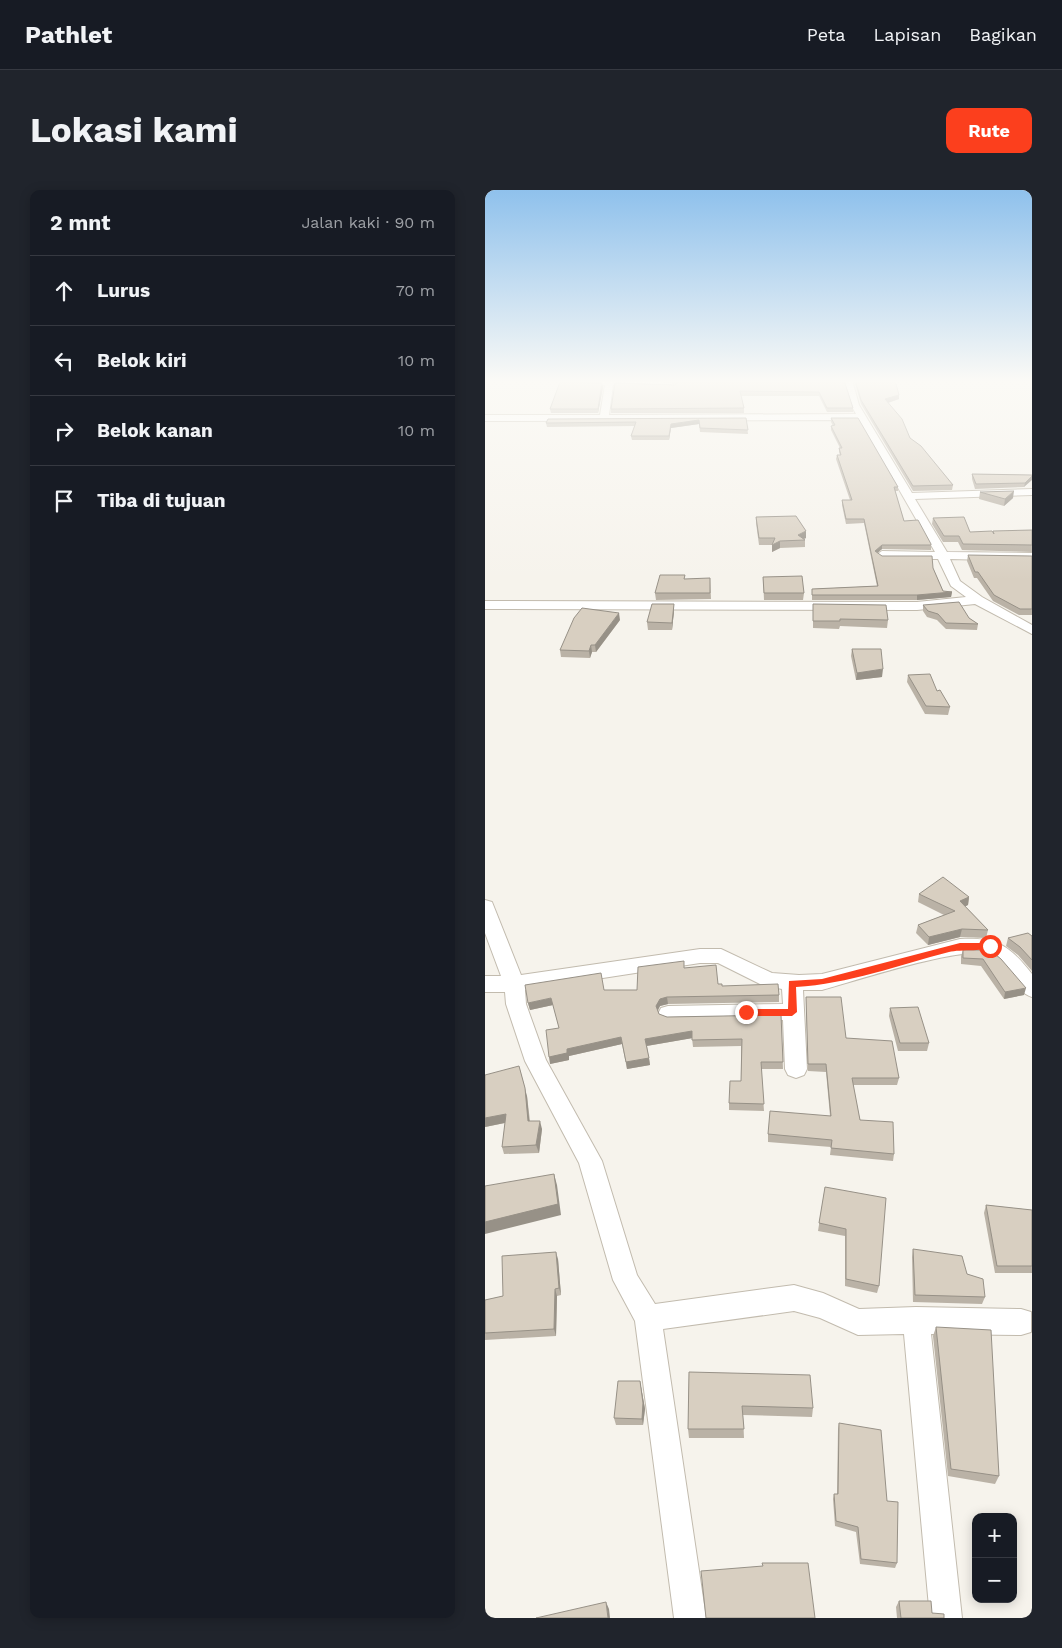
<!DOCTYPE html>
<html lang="id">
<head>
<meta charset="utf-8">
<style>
	:root { --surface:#171b24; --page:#20242c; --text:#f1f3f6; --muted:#9ea1a6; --line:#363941; --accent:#fc3f1d }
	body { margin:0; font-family:"Work Sans",sans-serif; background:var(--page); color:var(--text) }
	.controls { position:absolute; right:15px; bottom:15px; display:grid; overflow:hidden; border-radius:10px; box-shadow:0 2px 12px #0003 }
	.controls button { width:45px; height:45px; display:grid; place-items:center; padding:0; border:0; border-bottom:1px solid var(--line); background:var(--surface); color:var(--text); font:25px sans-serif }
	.stop { position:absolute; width:15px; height:15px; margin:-11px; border:4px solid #fc3f1d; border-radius:50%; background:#fff }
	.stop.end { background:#fc3f1d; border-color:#fff; box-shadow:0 1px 5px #0008 }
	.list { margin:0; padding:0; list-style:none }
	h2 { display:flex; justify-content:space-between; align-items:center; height:65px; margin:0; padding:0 20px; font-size:21px }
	h2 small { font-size:16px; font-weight:400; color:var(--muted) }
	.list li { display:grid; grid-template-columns:32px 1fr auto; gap:15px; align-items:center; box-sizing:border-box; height:70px; padding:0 20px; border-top:1px solid var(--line) }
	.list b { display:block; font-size:19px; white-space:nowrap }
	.list em { font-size:16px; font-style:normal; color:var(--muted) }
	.icon { flex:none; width:28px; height:28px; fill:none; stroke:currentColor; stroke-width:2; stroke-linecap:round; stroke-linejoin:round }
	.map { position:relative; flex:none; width:547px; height:1428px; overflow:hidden; border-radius:10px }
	header { display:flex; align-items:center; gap:30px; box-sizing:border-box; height:70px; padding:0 25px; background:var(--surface); border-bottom:1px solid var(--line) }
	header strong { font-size:24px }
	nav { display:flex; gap:28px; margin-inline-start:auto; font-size:18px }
	.intro { display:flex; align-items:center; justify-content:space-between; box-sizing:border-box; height:120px; padding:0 30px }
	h1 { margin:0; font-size:35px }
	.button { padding:12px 22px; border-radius:10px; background:var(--accent); color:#fff; font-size:18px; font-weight:700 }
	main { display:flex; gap:30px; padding:0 30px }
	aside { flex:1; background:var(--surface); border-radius:10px; box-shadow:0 2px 12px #0003 }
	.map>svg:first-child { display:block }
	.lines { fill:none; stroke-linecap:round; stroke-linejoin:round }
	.minor-casing { stroke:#c2bbae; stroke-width:2 }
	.minor { fill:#fff; fill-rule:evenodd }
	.wall { fill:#bab2a6 }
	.shaded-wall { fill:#979187 }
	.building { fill:#d8cfc1; stroke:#979187 }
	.route { fill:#fc3f1d }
</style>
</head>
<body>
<header>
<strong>Pathlet</strong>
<nav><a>Peta</a><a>Lapisan</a><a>Bagikan</a></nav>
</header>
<div class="intro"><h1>Lokasi kami</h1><a class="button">Rute</a></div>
<main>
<aside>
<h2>2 mnt<small>Jalan kaki · 90 m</small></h2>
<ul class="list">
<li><svg class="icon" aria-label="ahead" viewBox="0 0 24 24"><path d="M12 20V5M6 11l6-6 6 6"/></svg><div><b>Lurus</b></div><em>70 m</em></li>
<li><svg class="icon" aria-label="left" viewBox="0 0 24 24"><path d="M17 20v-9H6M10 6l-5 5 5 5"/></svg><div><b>Belok kiri</b></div><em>10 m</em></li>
<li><svg class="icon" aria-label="right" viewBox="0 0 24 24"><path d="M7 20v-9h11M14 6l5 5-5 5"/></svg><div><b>Belok kanan</b></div><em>10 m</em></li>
<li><svg class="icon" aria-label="arrive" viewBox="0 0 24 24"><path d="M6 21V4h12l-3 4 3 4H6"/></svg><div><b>Tiba di tujuan</b></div></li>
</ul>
</aside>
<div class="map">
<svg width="547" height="1428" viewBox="0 0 547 1428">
	<rect width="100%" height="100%" fill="#f6f3ec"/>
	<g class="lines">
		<defs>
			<path id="minor" d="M121,190H168L194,195C190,198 139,195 128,195L124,225L371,224L366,215L359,190H367L374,215L427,303L547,299V305L430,309L462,362L547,363V371L465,369L475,391L497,407L547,435V444L490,414L432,420L0,419V411L432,412L481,407L466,396L453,369H397L391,365L397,361L450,362L374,230L0,231V225H115L120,195L92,196L88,193L92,190Z
				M0,710L7,712L9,717L36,785L215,759H236L287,783L314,785L337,784L475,749C512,747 525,756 547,784V807C528,801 522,774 504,765C482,754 366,792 337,800H318L322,879L319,885L311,888L303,885L300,879L298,830L183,832L176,830L173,824L176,818L183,816L298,814L297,799L277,795L233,773H215L40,800L41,814L61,870L117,971L152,1085L170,1114L309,1095L338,1103L374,1119L431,1117L536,1119L546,1122V1142L536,1145L446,1144L477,1428H445L419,1144L373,1145L335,1128L309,1121L178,1139L221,1428H189L150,1131L128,1090L94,973L40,871L21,814L20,802H0V786H16L0,743Z"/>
		</defs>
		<!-- minor casing -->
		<use href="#minor" class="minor-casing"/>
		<!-- minor -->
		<use href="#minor" class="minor"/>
	</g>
	<!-- wall -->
	<path class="wall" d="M177,190H359L368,218V222H342L334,206H256L259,218V223H126V219L190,195L192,193Z
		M369,190H410L414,209L403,213L425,248L468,295L467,300L428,301L376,214Z
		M118,197L113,223H66L65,219Z
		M261,228L263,244L215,242L214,234L186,238L184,250H147L146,246L150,236L62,237L61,233Z
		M346,228L413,297V301H410L419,331L446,355V360L397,359L392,363L397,366L448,378L458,401L467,402L466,407L432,410H327V399L392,396L379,333L361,334L357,315V310H365L351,269L352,265H355L354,262V258H355L346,240V236H348L346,232Z
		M487,284L547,285L539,297L490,299L487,289Z
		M495,302L528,308L519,316L494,309Z
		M271,327L321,348L319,349L320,350V357L295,358L287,362V355H274L271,333Z
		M448,328L485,342L508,343L547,340V362L477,360L473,352H458L447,334Z
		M483,365L547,366V425H534L508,411L492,388H489L482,371Z
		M278,387L319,403L318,410H279Z
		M225,388L226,409L171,410L170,403Z
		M328,414L403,430L402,438L355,436L354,439L328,438Z
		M438,415L484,428L493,434L492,440L461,439L452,430L442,427L438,421Z
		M189,421L187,440H163L162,432Z
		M135,430L111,462H107L105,468L76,467L75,460Z
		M367,459L397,487L371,490L366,466Z
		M423,485L452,501L465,517L463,525L440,524L422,492Z
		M434,704L484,707L483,715L480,716L503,740L501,748L475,747L443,755L431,743L433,735L459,725L433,712Z
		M547,746V781L533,765L521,756L523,748Z
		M478,760H505L539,805L519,809L496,776L476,774V766Z
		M199,778L237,796L294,805V812L183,814L175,816L173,821L174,824L182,827L296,825L298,879H276L279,921L244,920V913L256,891V856L208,857L207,848L162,856L165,875L142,879L137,854L84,866V870L65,874L74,838L68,815L45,820L43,813L119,800H152Z
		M321,807L361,848L414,888L412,895H368L375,930L409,964L408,971L345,965L346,957L283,952V944L345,926L341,882L323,881Z
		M405,818L444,853L442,861H413L404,826Z
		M0,885L42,906L45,931L57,939L54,963L19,964L17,957L20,933L0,937Z
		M340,997L394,1096L392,1103L360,1096V1046L333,1041Z
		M501,1015L547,1020V1083H510L499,1023Z
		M428,1059L482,1084L500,1107L497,1114L428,1112L427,1067Z
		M73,1069L76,1105L72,1106L71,1146L0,1150V1110L18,1106Z
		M451,1137L514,1286L510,1294L463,1286L448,1146Z
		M204,1182L328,1218L327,1227L258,1225L259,1248H204L203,1239Z
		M155,1191L160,1219L158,1235H131L129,1228Z
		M354,1233L402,1311L412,1373L410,1378L375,1374L371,1342L350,1336L348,1309L349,1304H352L353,1239Z
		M414,1411L447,1423L459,1428H412L411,1417Z"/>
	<!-- shaded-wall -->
	<path class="shaded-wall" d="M117,193L118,197L113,223V219Z
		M414,205V209L399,214L400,209Z
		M214,230V234L186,238L184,250V246L186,234Z
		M547,286V290L539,297L540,293Z
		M529,301L528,308L519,316L520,309Z
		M321,341V348L316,350L313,345Z
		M295,351V358L287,362V355Z
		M397,355V359L389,366L390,361Z
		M467,402L466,407L432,410V405Z
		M189,414V421L187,440V433Z
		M134,423L135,430L111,462L110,455Z
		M106,455L107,462L105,468L104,461Z
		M398,479L397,487L371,490L372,483Z
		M484,707L483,715L473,720L475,711Z
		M477,739L475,747L443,755L444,747Z
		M541,798L539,805L519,809L520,802Z
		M182,807L183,814L175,816L171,823V816L175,809Z
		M66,808L68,815L45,820L43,813Z
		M207,841L208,848L161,856L160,849Z
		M136,847L137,854L84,866V870L65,874L64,867L82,859Z
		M164,868L165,875L142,879L141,872Z
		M34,876L42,906L45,939L43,931Z
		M21,924L24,932L0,937V928Z
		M55,931L57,939L54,963L51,955Z
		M69,984L72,995L76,1025L0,1044V1032Z
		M71,1062L73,1069L76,1105L74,1098Z
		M70,1099L72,1106L71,1146L69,1139Z
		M155,1191L160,1219L158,1235L157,1229Z
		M121,1412L124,1419L125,1428H123Z"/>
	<!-- building -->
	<path class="building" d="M195,190H359L368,218H342L334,202L255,201L259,218L126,219L130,193L190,195Z
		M370,190H410L414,205L400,209L417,229L425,248L436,256L468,295L428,296L376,210Z
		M75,192L117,193L113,219H65Z
		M261,228L263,240L215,238L214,230L186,234L184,246H146L151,232L61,233L63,229Z
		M346,228H373L413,297H409L419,331L433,330L446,354V355H397L390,361L397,366H447L448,378L458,401L467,402L432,405H327V399L393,396L379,329H361L357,310H367L352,265H356L354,258H357L346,236L350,235Z
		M487,284L547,285V286L540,293L491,294Z
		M529,301L520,309L495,302Z
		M311,326L321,341L313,345L320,350L295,351L287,355L290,348H274L271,327Z
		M479,327L485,342L507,341L509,344L508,341L547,340V355L478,354L474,346H459L448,328Z
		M483,365L547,366V419H535L509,405L493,382H490Z
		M175,385H200L199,389L225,388V403H170Z
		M317,386L319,403H279L278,387Z
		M474,412L484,428L493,434L461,433L453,424L443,421L438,415Z
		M167,414H189L187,433L162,432Z
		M328,414L401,415L403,430L355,429V431H328Z
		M97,418L134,423L110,455H106L104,461L75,460L89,428Z
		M367,459H396L398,479L372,483Z
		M445,484L452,501L455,500L465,517L441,516L423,485Z
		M458,687L484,707L475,711L503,740L477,739L444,747L433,735L470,721L434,704Z
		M543,743L547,746V770L535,757L523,748Z
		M478,760H505L516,769L541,798L520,802L498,769L478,768Z
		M199,771V778L231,775L233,794H237V796L293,794L294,805L182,807L175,809L171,816L174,824L182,827L296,825L298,872H276L279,914L244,913L245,891H256L257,849L207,850V841L160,849L164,868L141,872L136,847L82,859V863L64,867L61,840L74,838L66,808L43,813L40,795L116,783L119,800H152L153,777Z
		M321,807H356L361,848L407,851L414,888H367L375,930L408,932L409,964L346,958L347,950L283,944L285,921L346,926L341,874H323Z
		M433,817L444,853H415L405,818Z
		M34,876L40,898L43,931H55L51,955L17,957L21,924L0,928V885Z
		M69,984L73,1014L0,1032V996Z
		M340,997L401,1008L394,1096L361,1089V1039L334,1033Z
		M501,1015L547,1020V1076H512Z
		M428,1059L477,1066L482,1084L498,1089L500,1107L430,1105Z
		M71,1062L74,1098L70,1099L69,1139L0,1143V1110L18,1106L17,1066Z
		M451,1137L506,1140L514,1286L466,1279Z
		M204,1182L325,1185L328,1218L257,1216L259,1239H203Z
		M133,1191H155L158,1213L157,1229L129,1228Z
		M354,1233L396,1240L402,1311L413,1312L412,1373L376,1369L373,1337L351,1331L349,1304H353Z
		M277,1373H323L330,1428H221L216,1381L278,1376Z
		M414,1411H446L447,1423L459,1424V1428H416Z
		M121,1412L123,1428H51Z"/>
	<!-- sky -->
	<linearGradient id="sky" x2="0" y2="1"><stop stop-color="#8fc1ec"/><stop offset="0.49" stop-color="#fbfaf6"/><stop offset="1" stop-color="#fbfaf6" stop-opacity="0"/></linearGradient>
	<rect width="547" height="390" fill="url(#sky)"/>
	<!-- route -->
	<path class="route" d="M475,753H505L509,756C503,762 475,759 464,762C414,775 363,794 311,797L312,822L307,826H261L257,822L261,819H303L304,791L337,789Z"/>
</svg>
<div class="controls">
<button>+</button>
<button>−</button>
</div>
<div class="stop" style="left:505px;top:756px"></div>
<div class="stop end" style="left:261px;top:822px"></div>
</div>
</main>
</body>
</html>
